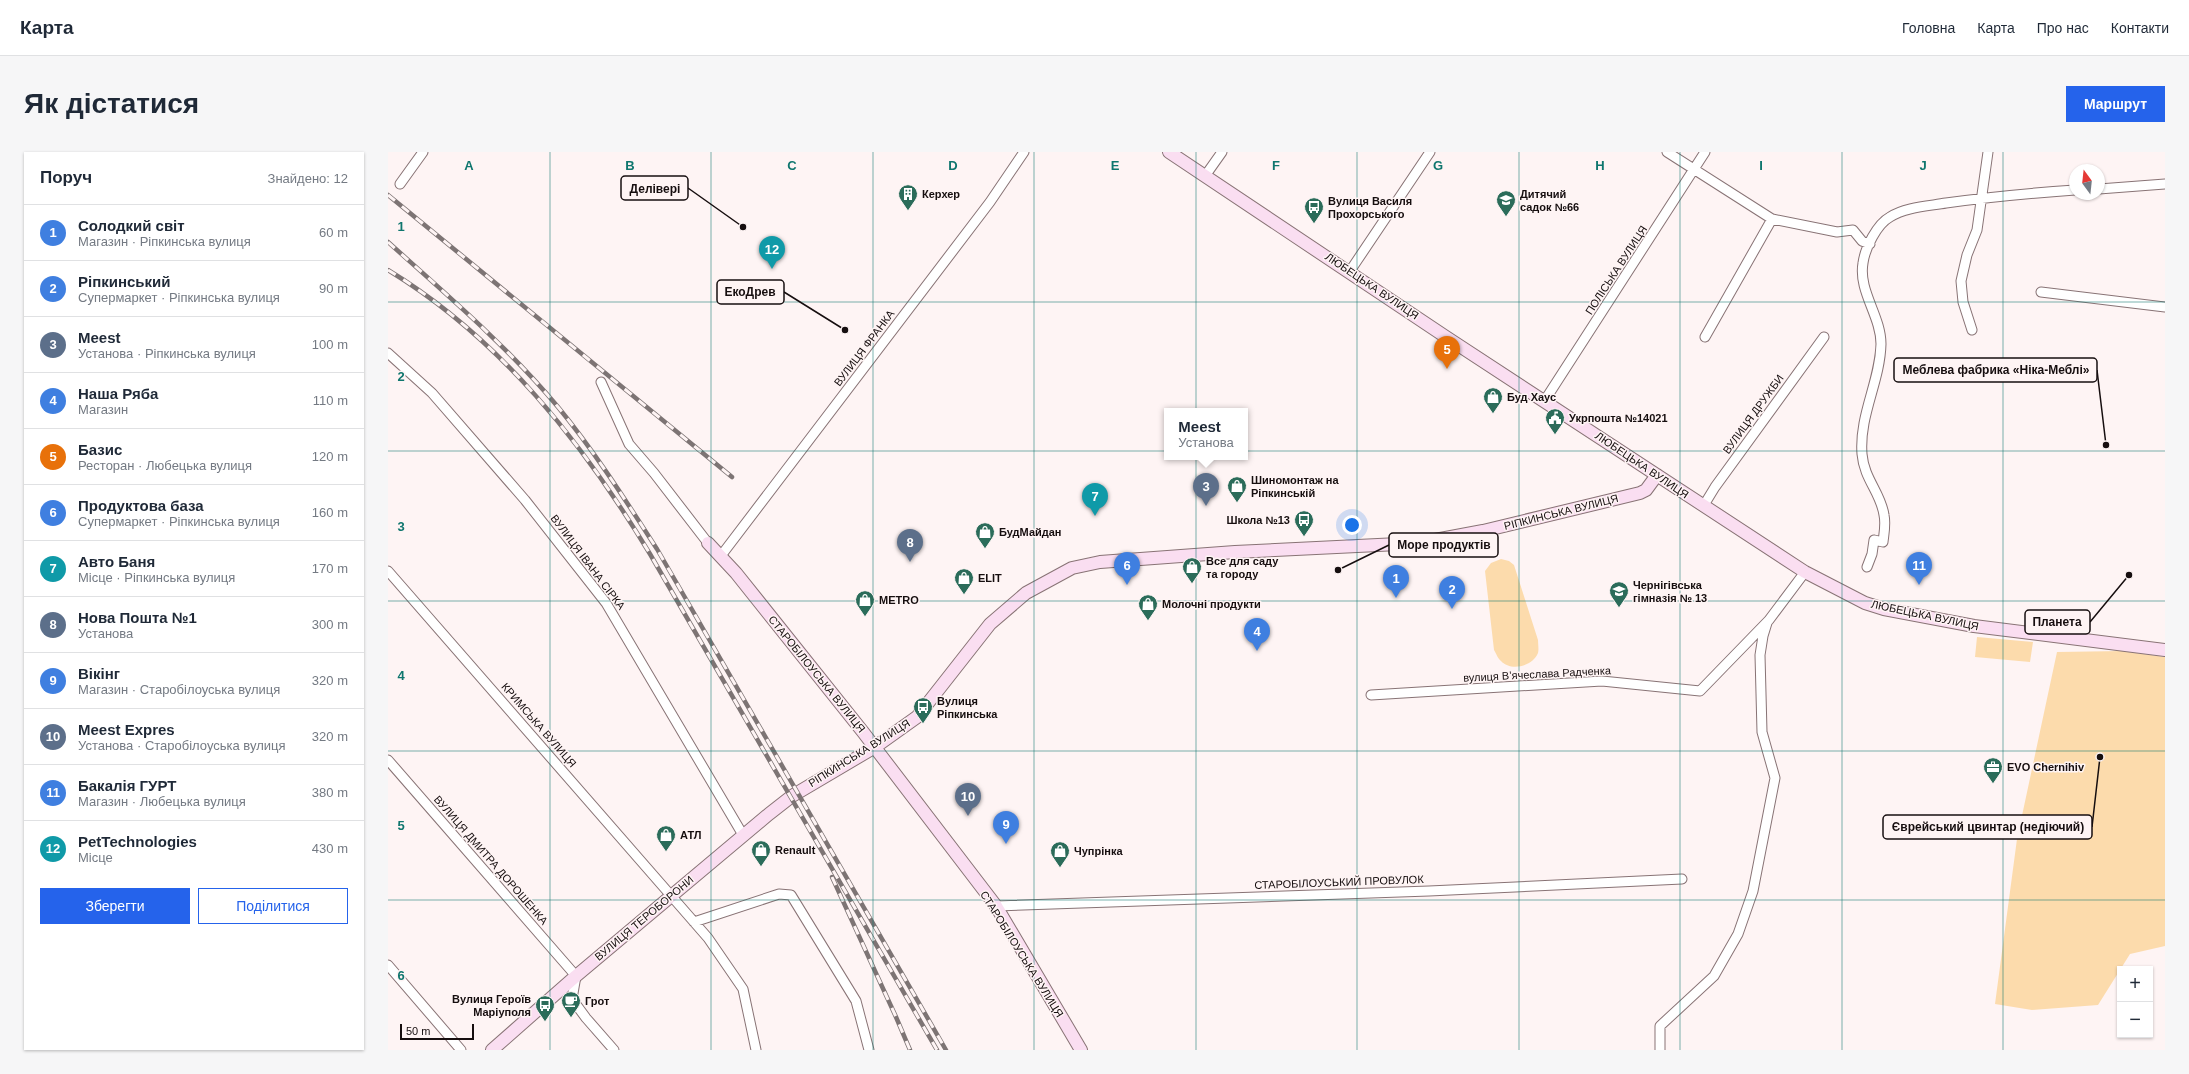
<!DOCTYPE html>
<html lang="uk">
<head>
<meta charset="utf-8">
<style>
	:root { --surface:#fff; --page:#f6f6f7; --text:#1f2937; --muted:#747a83; --line:#e0e1e3; --accent:#2563eb }
	body { margin:0; font-family:Arial,sans-serif; background:var(--page); color:var(--text) }
	.controls { position:absolute; right:12px; bottom:12px; display:grid; overflow:hidden; border-radius:0px; box-shadow:0 1px 3px #0004 }
	.controls button { width:36px; height:36px; display:grid; place-items:center; padding:0; border:0; border-bottom:1px solid var(--line); background:var(--surface); color:var(--text); font:20px sans-serif }
	.compass { position:absolute; left:1681px; top:12px; width:36px; height:36px; border-radius:50%; background:var(--surface); box-shadow:0 1px 3px #0004; rotate:345deg }
	.scale { position:absolute; left:12px; bottom:10px; width:74px; box-sizing:border-box; padding-left:4px; border:2px solid #160e0f; border-top:0; font-size:11px; line-height:14px; white-space:nowrap; color:#160e0f; -webkit-text-stroke:3px #fef4f4; paint-order:stroke }
	.you { position:absolute; left:964px; top:373px; width:14px; height:14px; margin:-10px; border:3px solid #fff; border-radius:50%; background:#1a73e8; box-shadow:0 0 0 6px #1a73e833 }
	.badge { display:grid; place-items:center; width:26px; height:26px; border-radius:50%; background:var(--accent); color:#fff; font-size:13px; font-weight:700 }
	.pin { position:absolute; translate:-50% -33px; filter:drop-shadow(0 1px 2px #0008) }
	.pin::after { content:''; position:absolute; top:21px; width:14px; height:12px; background:inherit; clip-path:polygon(0 0,100% 0,50% 100%) }
	.popup { position:absolute; left:776px; top:256px; width:84px; height:52px; box-sizing:border-box; display:grid; place-content:center; border-radius:0px; background:var(--surface); filter:drop-shadow(0 1px 3px #0005); font-size:13px; white-space:nowrap; color:var(--muted) }
	.popup b { font-size:15px; color:var(--text) }
	.popup::after { content:''; position:absolute; left:50%; top:100%; margin-left:-8px; border:8px solid transparent; border-top-color:var(--surface) }
	.list { margin:0; padding:0; list-style:none }
	h2 { display:flex; justify-content:space-between; align-items:center; height:52px; margin:0; padding:0 16px; font-size:17px }
	h2 small { font-size:13px; font-weight:400; color:var(--muted) }
	.list li { display:grid; grid-template-columns:26px 1fr auto; gap:12px; align-items:center; box-sizing:border-box; height:56px; padding:0 16px; border-top:1px solid var(--line) }
	.list b { display:block; font-size:15px; white-space:nowrap }
	.list p { margin:0; font-size:13px; white-space:nowrap; color:var(--muted) }
	.list em { font-size:13px; font-style:normal; color:var(--muted) }
	.actions { display:flex; gap:8px; padding:12px 16px }
	.actions a { flex:1; padding:9px 0; border:1px solid var(--accent); border-radius:0px; text-align:center; font-size:14px; color:var(--accent) }
	.actions .main { background:var(--accent); color:#fff }
	.map { position:relative; flex:none; width:1777px; height:898px; overflow:hidden; border-radius:0px }
	header { display:flex; align-items:center; gap:24px; box-sizing:border-box; height:56px; padding:0 20px; background:var(--surface); border-bottom:1px solid var(--line) }
	header strong { font-size:19px }
	nav { display:flex; gap:22px; margin-inline-start:auto; font-size:14px }
	.intro { display:flex; align-items:center; justify-content:space-between; box-sizing:border-box; height:96px; padding:0 24px }
	h1 { margin:0; font-size:28px }
	.button { padding:10px 18px; border-radius:0px; background:var(--accent); color:#fff; font-size:14px; font-weight:700 }
	main { display:flex; gap:24px; padding:0 24px }
	aside { flex:1; background:var(--surface); border-radius:0px; box-shadow:0 1px 3px #0004 }
	.map>svg:first-child { display:block }
	.green { fill:#fcdbac }
	.lines { fill:none; stroke-linecap:round; stroke-linejoin:round }
	.street-casing { stroke:#887375; stroke-width:11 }
	.secondary-casing { stroke:#887375; stroke-width:14 }
	.street { stroke:#fff; stroke-width:9 }
	.secondary { stroke:#fadef1; stroke-width:12 }
	.rail-casing { stroke:#7d7474; stroke-width:4.5 }
	.rail { stroke:#fef4f4; stroke-width:3; stroke-dasharray:9; stroke-linecap:butt }
	.grid { fill:none; stroke:#0f766e; stroke-width:1; stroke-opacity:0.55 }
	.labels { text-anchor:middle; stroke-width:3; stroke-linejoin:round; paint-order:stroke }
	.poi-label { font-size:11px; font-weight:bold; fill:#160e0f; stroke:#fef4f4; text-anchor:start }
	.street-label { font-size:11px; fill:#160e0f; stroke:#fef4f4 }
	.grid-label { font-size:13px; text-anchor:middle; font-weight:bold; fill:#0f766e; stroke:#fef4f4; stroke-width:3; stroke-linejoin:round; paint-order:stroke }
	.leader { fill:none; stroke:#160e0f; stroke-width:1.5 }
	.callout-dot { fill:#160e0f; stroke:#fef4f4; stroke-width:1.5 }
	.callout { fill:#fef4f4; stroke:#160e0f; stroke-width:1.5 }
	.callout-label { font-size:12px; text-anchor:middle; font-weight:bold; fill:#160e0f }
</style>
</head>
<body>
<header>
<strong>Карта</strong>
<nav><a>Головна</a><a>Карта</a><a>Про нас</a><a>Контакти</a></nav>
</header>
<div class="intro"><h1>Як дістатися</h1><a class="button">Маршрут</a></div>
<main>
<aside>
<h2>Поруч<small>Знайдено: 12</small></h2>
<ul class="list">
<li><span class="badge" style="background:#3f7fe0">1</span><div><b>Солодкий світ</b><p>Магазин · Ріпкинська вулиця</p></div><em>60 m</em></li>
<li><span class="badge" style="background:#3f7fe0">2</span><div><b>Ріпкинський</b><p>Супермаркет · Ріпкинська вулиця</p></div><em>90 m</em></li>
<li><span class="badge" style="background:#5c6f8a">3</span><div><b>Meest</b><p>Установа · Ріпкинська вулиця</p></div><em>100 m</em></li>
<li><span class="badge" style="background:#3f7fe0">4</span><div><b>Наша Ряба</b><p>Магазин</p></div><em>110 m</em></li>
<li><span class="badge" style="background:#e8710a">5</span><div><b>Базис</b><p>Ресторан · Любецька вулиця</p></div><em>120 m</em></li>
<li><span class="badge" style="background:#3f7fe0">6</span><div><b>Продуктова база</b><p>Супермаркет · Ріпкинська вулиця</p></div><em>160 m</em></li>
<li><span class="badge" style="background:#0f9aa8">7</span><div><b>Авто Баня</b><p>Місце · Ріпкинська вулиця</p></div><em>170 m</em></li>
<li><span class="badge" style="background:#5c6f8a">8</span><div><b>Нова Пошта №1</b><p>Установа</p></div><em>300 m</em></li>
<li><span class="badge" style="background:#3f7fe0">9</span><div><b>Вікінг</b><p>Магазин · Старобілоуська вулиця</p></div><em>320 m</em></li>
<li><span class="badge" style="background:#5c6f8a">10</span><div><b>Meest Expres</b><p>Установа · Старобілоуська вулиця</p></div><em>320 m</em></li>
<li><span class="badge" style="background:#3f7fe0">11</span><div><b>Бакалія ГУРТ</b><p>Магазин · Любецька вулиця</p></div><em>380 m</em></li>
<li><span class="badge" style="background:#0f9aa8">12</span><div><b>PetTechnologies</b><p>Місце</p></div><em>430 m</em></li>
</ul>
<div class="actions"><a class="main">Зберегти</a><a>Поділитися</a></div>
</aside>
<div class="map">
<svg width="1777" height="898" viewBox="0 0 1777 898">
	<rect width="100%" height="100%" fill="#fef4f4"/>
	<!-- green -->
	<path class="green" d="M1113,407L1121,409L1126,413L1150,488C1150,492 1151,497 1150,501C1145,514 1123,520 1113,509C1110,507 1108,501 1106,498L1097,419L1103,411Z
		M1589,485L1645,490L1642,510L1587,505Z
		M1735,499L1777,505V794L1742,802L1710,853L1644,858L1607,852L1629,687L1669,500Z"/>
	<g class="lines">
		<defs>
			<path id="street" d="M1279,0L1384,67L1449,80L1465,78L1474,89L1482,92
				M817,24L834,0
				M12,32L35,0
				M1711,37L1777,32
				M962,119L1042,0
				M1653,140L1777,155
				M1584,178L1575,150L1573,129L1579,103L1589,78L1600,0
				M1317,185L1384,67
				M0,201L44,241L137,348L218,451L355,683
				M213,230L241,292L266,321L320,391
				M1157,248L1317,0
				M1316,353L1327,335L1436,185
				M332,405L602,50L636,0
				M1479,415L1484,402L1486,388L1495,390C1496,381 1498,372 1496,363C1493,341 1476,327 1474,302C1471,263 1492,230 1493,192C1493,164 1470,139 1475,111C1477,96 1489,72 1502,65C1517,55 1541,54 1558,51C1601,45 1644,41 1687,38
				M0,419L320,786L355,837L368,898
				M983,543L1214,529L1312,539L1381,468L1417,420
				M0,608L188,824L184,847L198,866L226,898
				M608,754L1041,739L1294,727
				M306,770L391,742L403,743L468,849L481,898
				M0,813L73,898
				M1272,898V874L1326,824L1350,782L1365,739L1387,626L1374,580L1372,503L1375,484L1379,471"/>
			<path id="secondary" d="M781,0L1058,185L1417,420L1477,451L1496,457L1586,474L1777,498
				M320,391L348,421L475,580L608,754L693,898
				M104,898L188,824L381,662L404,644L487,595L529,565L602,472L638,441L684,416L712,410L847,400L1031,391L1095,379L1252,341L1258,338L1269,323"/>
		</defs>
		<!-- street casing -->
		<use href="#street" class="street-casing"/>
		<!-- secondary casing -->
		<use href="#secondary" class="secondary-casing"/>
		<!-- street -->
		<use href="#street" class="street"/>
		<!-- secondary -->
		<use href="#secondary" class="secondary"/>
		<defs>
			<path id="rail" d="M0,43L344,325
				M0,90C59,143 119,194 170,255C207,300 238,349 269,397L558,898
				M0,118C112,186 195,291 262,402L549,898
				M444,725L508,865L522,898"/>
		</defs>
		<!-- rail casing -->
		<use href="#rail" class="rail-casing"/>
		<!-- rail -->
		<use href="#rail" class="rail"/>
	</g>
	<!-- grid -->
	<path class="grid" d="M162,0V898M323,0V898M485,0V898M646,0V898M808,0V898M969,0V898M1131,0V898M1292,0V898M1454,0V898M1615,0V898M0,150H1777M0,299H1777M0,449H1777M0,599H1777M0,748H1777"/>
	<!-- icons -->
	<defs>
		<symbol id="building-pin" viewBox="-11 -11 22 30"><path d="M0 17L-7.5 6A9.5 9.5 0 1 1 7.5 6Z" fill="#2b6c5a" stroke="#fef4f4"/><path d="M-4-6H4V6H1V3H-1V6H-4ZM-2.5-4.3h1.7v1.8h-1.7ZM.8-4.3h1.7v1.8H.8ZM-2.5-1h1.7V.8h-1.7ZM.8-1h1.7V.8H.8Z" fill="#fff"/></symbol>
		<symbol id="school-pin" viewBox="-11 -11 22 30"><path d="M0 17L-7.5 6A9.5 9.5 0 1 1 7.5 6Z" fill="#2b6c5a" stroke="#fef4f4"/><path d="M0-5L7-2L0 1L-7-2ZM-4 1L0 2.5L4 1V4Q0 6-4 4Z" fill="#fff"/></symbol>
		<symbol id="bus-pin" viewBox="-11 -11 22 30"><path d="M0 17L-7.5 6A9.5 9.5 0 1 1 7.5 6Z" fill="#2b6c5a" stroke="#fef4f4"/><path d="M-5-6H5V4H4V6H2V4H-2V6H-4V4H-5ZM-3.5-4V0h7V-4ZM-3.5 1.2v1.5H-2V1.2ZM2 1.2v1.5H3.5V1.2Z" fill="#fff"/></symbol>
		<symbol id="shop-pin" viewBox="-11 -11 22 30"><path d="M0 17L-7.5 6A9.5 9.5 0 1 1 7.5 6Z" fill="#2b6c5a" stroke="#fef4f4"/><path d="M-5-2.5h2.3a2.7 3.5 0 0 1 5.4 0H5L5.5 6h-11ZM-1.5-2.5h3a1.5 2.3 0 0 0-3 0Z" fill="#fff"/></symbol>
		<symbol id="civic-pin" viewBox="-11 -11 22 30"><path d="M0 17L-7.5 6A9.5 9.5 0 1 1 7.5 6Z" fill="#2b6c5a" stroke="#fef4f4"/><path d="M-.6-6.5H3V-4.5H.6V-3L4-1V1h2V6H-6V1h2V-1L-.6-3ZM-1.2 2.5V6h2.4V2.5Z" fill="#fff"/></symbol>
		<symbol id="office-pin" viewBox="-11 -11 22 30"><path d="M0 17L-7.5 6A9.5 9.5 0 1 1 7.5 6Z" fill="#2b6c5a" stroke="#fef4f4"/><path d="M-6-3h4V-5.5h4V-3h4V5H-6ZM-1-4.5V-3h2v-1.5ZM-6 0V1H6V0Z" fill="#fff"/></symbol>
		<symbol id="cafe-pin" viewBox="-11 -11 22 30"><path d="M0 17L-7.5 6A9.5 9.5 0 1 1 7.5 6Z" fill="#2b6c5a" stroke="#fef4f4"/><path d="M-5.5-4.5H6V0H3Q3 3.5 0 3.5H-2.5Q-5.5 3.5-5.5 0ZM3-3.2v2h1.7v-2ZM-6 4.5H4V6H-6Z" fill="#fff"/></symbol>
	</defs>
	<g fill-rule="evenodd">
		<use href="#building-pin" x="509" y="31" width="22" height="30"/>
		<use href="#school-pin" x="1107" y="37" width="22" height="30"/>
		<use href="#bus-pin" x="915" y="44" width="22" height="30"/>
		<use href="#shop-pin" x="1094" y="234" width="22" height="30"/>
		<use href="#civic-pin" x="1156" y="255" width="22" height="30"/>
		<use href="#shop-pin" x="838" y="323" width="22" height="30"/>
		<use href="#bus-pin" x="905" y="357" width="22" height="30"/>
		<use href="#shop-pin" x="586" y="369" width="22" height="30"/>
		<use href="#shop-pin" x="793" y="404" width="22" height="30"/>
		<use href="#shop-pin" x="565" y="415" width="22" height="30"/>
		<use href="#school-pin" x="1220" y="428" width="22" height="30"/>
		<use href="#shop-pin" x="466" y="437" width="22" height="30"/>
		<use href="#shop-pin" x="749" y="441" width="22" height="30"/>
		<use href="#bus-pin" x="524" y="544" width="22" height="30"/>
		<use href="#office-pin" x="1594" y="604" width="22" height="30"/>
		<use href="#shop-pin" x="267" y="672" width="22" height="30"/>
		<use href="#shop-pin" x="362" y="687" width="22" height="30"/>
		<use href="#shop-pin" x="661" y="688" width="22" height="30"/>
		<use href="#cafe-pin" x="172" y="838" width="22" height="30"/>
		<use href="#bus-pin" x="146" y="842" width="22" height="30"/>
	</g>
	<g class="labels">
		<!-- poi labels -->
		<g class="poi-label">
			<text x="534" y="46">Керхер</text>
			<text x="1132" y="46">Дитячий<tspan x="1132" dy="13">садок №66</tspan></text>
			<text x="940" y="53">Вулиця Василя<tspan x="940" dy="13">Прохорського</tspan></text>
			<text x="1119" y="249">Буд Хаус</text>
			<text x="1181" y="270">Укрпошта №14021</text>
			<text x="863" y="332">Шиномонтаж на<tspan x="863" dy="13">Ріпкинській</tspan></text>
			<text x="902" y="372" text-anchor="end">Школа №13</text>
			<text x="611" y="384">БудМайдан</text>
			<text x="818" y="413">Все для саду<tspan x="818" dy="13">та городу</tspan></text>
			<text x="590" y="430">ELIT</text>
			<text x="1245" y="437">Чернігівська<tspan x="1245" dy="13">гімназія № 13</tspan></text>
			<text x="491" y="452">METRO</text>
			<text x="774" y="456">Молочні продукти</text>
			<text x="549" y="553">Вулиця<tspan x="549" dy="13">Ріпкинська</tspan></text>
			<text x="1619" y="619">EVO Chernihiv</text>
			<text x="292" y="687">АТЛ</text>
			<text x="387" y="702">Renault</text>
			<text x="686" y="703">Чупрінка</text>
			<text x="143" y="851" text-anchor="end">Вулиця Героїв<tspan x="143" dy="13">Маріуполя</tspan></text>
			<text x="197" y="853">Грот</text>
		</g>
		<!-- street labels -->
		<g class="street-label">
			<text transform="translate(1228 118) rotate(-57)" y="4">ПОЛІСЬКА ВУЛИЦЯ</text>
			<text transform="translate(984 134) rotate(34)" y="4">ЛЮБЕЦЬКА ВУЛИЦЯ</text>
			<text transform="translate(476 196) rotate(-53)" y="4">ВУЛИЦЯ ФРАНКА</text>
			<text transform="translate(1365 262) rotate(-54)" y="4">ВУЛИЦЯ ДРУЖБИ</text>
			<text transform="translate(1254 313) rotate(34)" y="4">ЛЮБЕЦЬКА ВУЛИЦЯ</text>
			<text transform="translate(1173 360) rotate(-14)" y="4">РІПКИНСЬКА ВУЛИЦЯ</text>
			<text transform="translate(200 410) rotate(53)" y="4">ВУЛИЦЯ ІВАНА СІРКА</text>
			<text transform="translate(1537 463) rotate(12)" y="4">ЛЮБЕЦЬКА ВУЛИЦЯ</text>
			<text transform="translate(429 522) rotate(51)" y="4">СТАРОБІЛОУСЬКА ВУЛИЦЯ</text>
			<text transform="translate(1149 522) rotate(-3)" y="4">вулиця Вʼячеслава Радченка</text>
			<text transform="translate(151 573) rotate(49)" y="4">КРИМСЬКА ВУЛИЦЯ</text>
			<text transform="translate(471 601) rotate(-32)" y="4">РІПКИНСЬКА ВУЛИЦЯ</text>
			<text transform="translate(103 708) rotate(49)" y="4">ВУЛИЦЯ ДМИТРА ДОРОШЕНКА</text>
			<text transform="translate(951 730) rotate(-2)" y="4">СТАРОБІЛОУСЬКИЙ ПРОВУЛОК</text>
			<text transform="translate(256 766) rotate(-40)" y="4">ВУЛИЦЯ ТЕРОБОРОНИ</text>
			<text transform="translate(634 802) rotate(58)" y="4">СТАРОБІЛОУСЬКА ВУЛИЦЯ</text>
		</g>
	</g>
	<g class="grid-label">
		<text x="81" y="18">A</text>
		<text x="242" y="18">B</text>
		<text x="404" y="18">C</text>
		<text x="565" y="18">D</text>
		<text x="727" y="18">E</text>
		<text x="888" y="18">F</text>
		<text x="1050" y="18">G</text>
		<text x="1212" y="18">H</text>
		<text x="1373" y="18">I</text>
		<text x="1535" y="18">J</text>
		<text x="13" y="79">1</text>
		<text x="13" y="229">2</text>
		<text x="13" y="379">3</text>
		<text x="13" y="528">4</text>
		<text x="13" y="678">5</text>
		<text x="13" y="828">6</text>
	</g>
	<!-- callouts -->
	<path class="leader" d="M355 75L300 36M457 178L396 140M1718 293L1709 218M950 418L1001 393M1741 423L1702 470M1712 605L1704 675"/>
	<g class="callout-dot">
		<circle cx="355" cy="75" r="4"/>
		<circle cx="457" cy="178" r="4"/>
		<circle cx="1718" cy="293" r="4"/>
		<circle cx="950" cy="418" r="4"/>
		<circle cx="1741" cy="423" r="4"/>
		<circle cx="1712" cy="605" r="4"/>
	</g>
	<g class="callout">
		<rect x="233" y="24" width="67" height="24" rx="4"/>
		<rect x="329" y="128" width="67" height="24" rx="4"/>
		<rect x="1506" y="206" width="203" height="24" rx="4"/>
		<rect x="1001" y="381" width="109" height="24" rx="4"/>
		<rect x="1637" y="458" width="65" height="24" rx="4"/>
		<rect x="1495" y="663" width="209" height="24" rx="4"/>
	</g>
	<g class="callout-label">
		<text x="267" y="41">Делівері</text>
		<text x="362" y="144">ЕкоДрев</text>
		<text x="1608" y="222">Меблева фабрика «Ніка-Меблі»</text>
		<text x="1056" y="397">Море продуктів</text>
		<text x="1669" y="474">Планета</text>
		<text x="1600" y="679">Єврейський цвинтар (недіючий)</text>
	</g>
</svg>
<div class="controls">
<button>+</button>
<button>−</button>
</div>
<svg class="compass" viewBox="-18 -18 36 36"><path d="M0-13l5 13h-10z" fill="#e53935"/><path d="M0 13l5-13h-10z" fill="#747a83"/></svg>
<div class="scale">50 m</div>
<div class="you"></div>
<div class="pin badge" style="left:1008px;top:446px;background:#3f7fe0">1</div>
<div class="pin badge" style="left:1064px;top:457px;background:#3f7fe0">2</div>
<div class="pin badge" style="left:818px;top:354px;background:#5c6f8a">3</div>
<div class="popup"><b>Meest</b>Установа</div>
<div class="pin badge" style="left:869px;top:499px;background:#3f7fe0">4</div>
<div class="pin badge" style="left:1059px;top:217px;background:#e8710a">5</div>
<div class="pin badge" style="left:739px;top:433px;background:#3f7fe0">6</div>
<div class="pin badge" style="left:707px;top:364px;background:#0f9aa8">7</div>
<div class="pin badge" style="left:522px;top:410px;background:#5c6f8a">8</div>
<div class="pin badge" style="left:618px;top:692px;background:#3f7fe0">9</div>
<div class="pin badge" style="left:580px;top:664px;background:#5c6f8a">10</div>
<div class="pin badge" style="left:1531px;top:433px;background:#3f7fe0">11</div>
<div class="pin badge" style="left:384px;top:117px;background:#0f9aa8">12</div>
</div>
</main>
</body>
</html>
